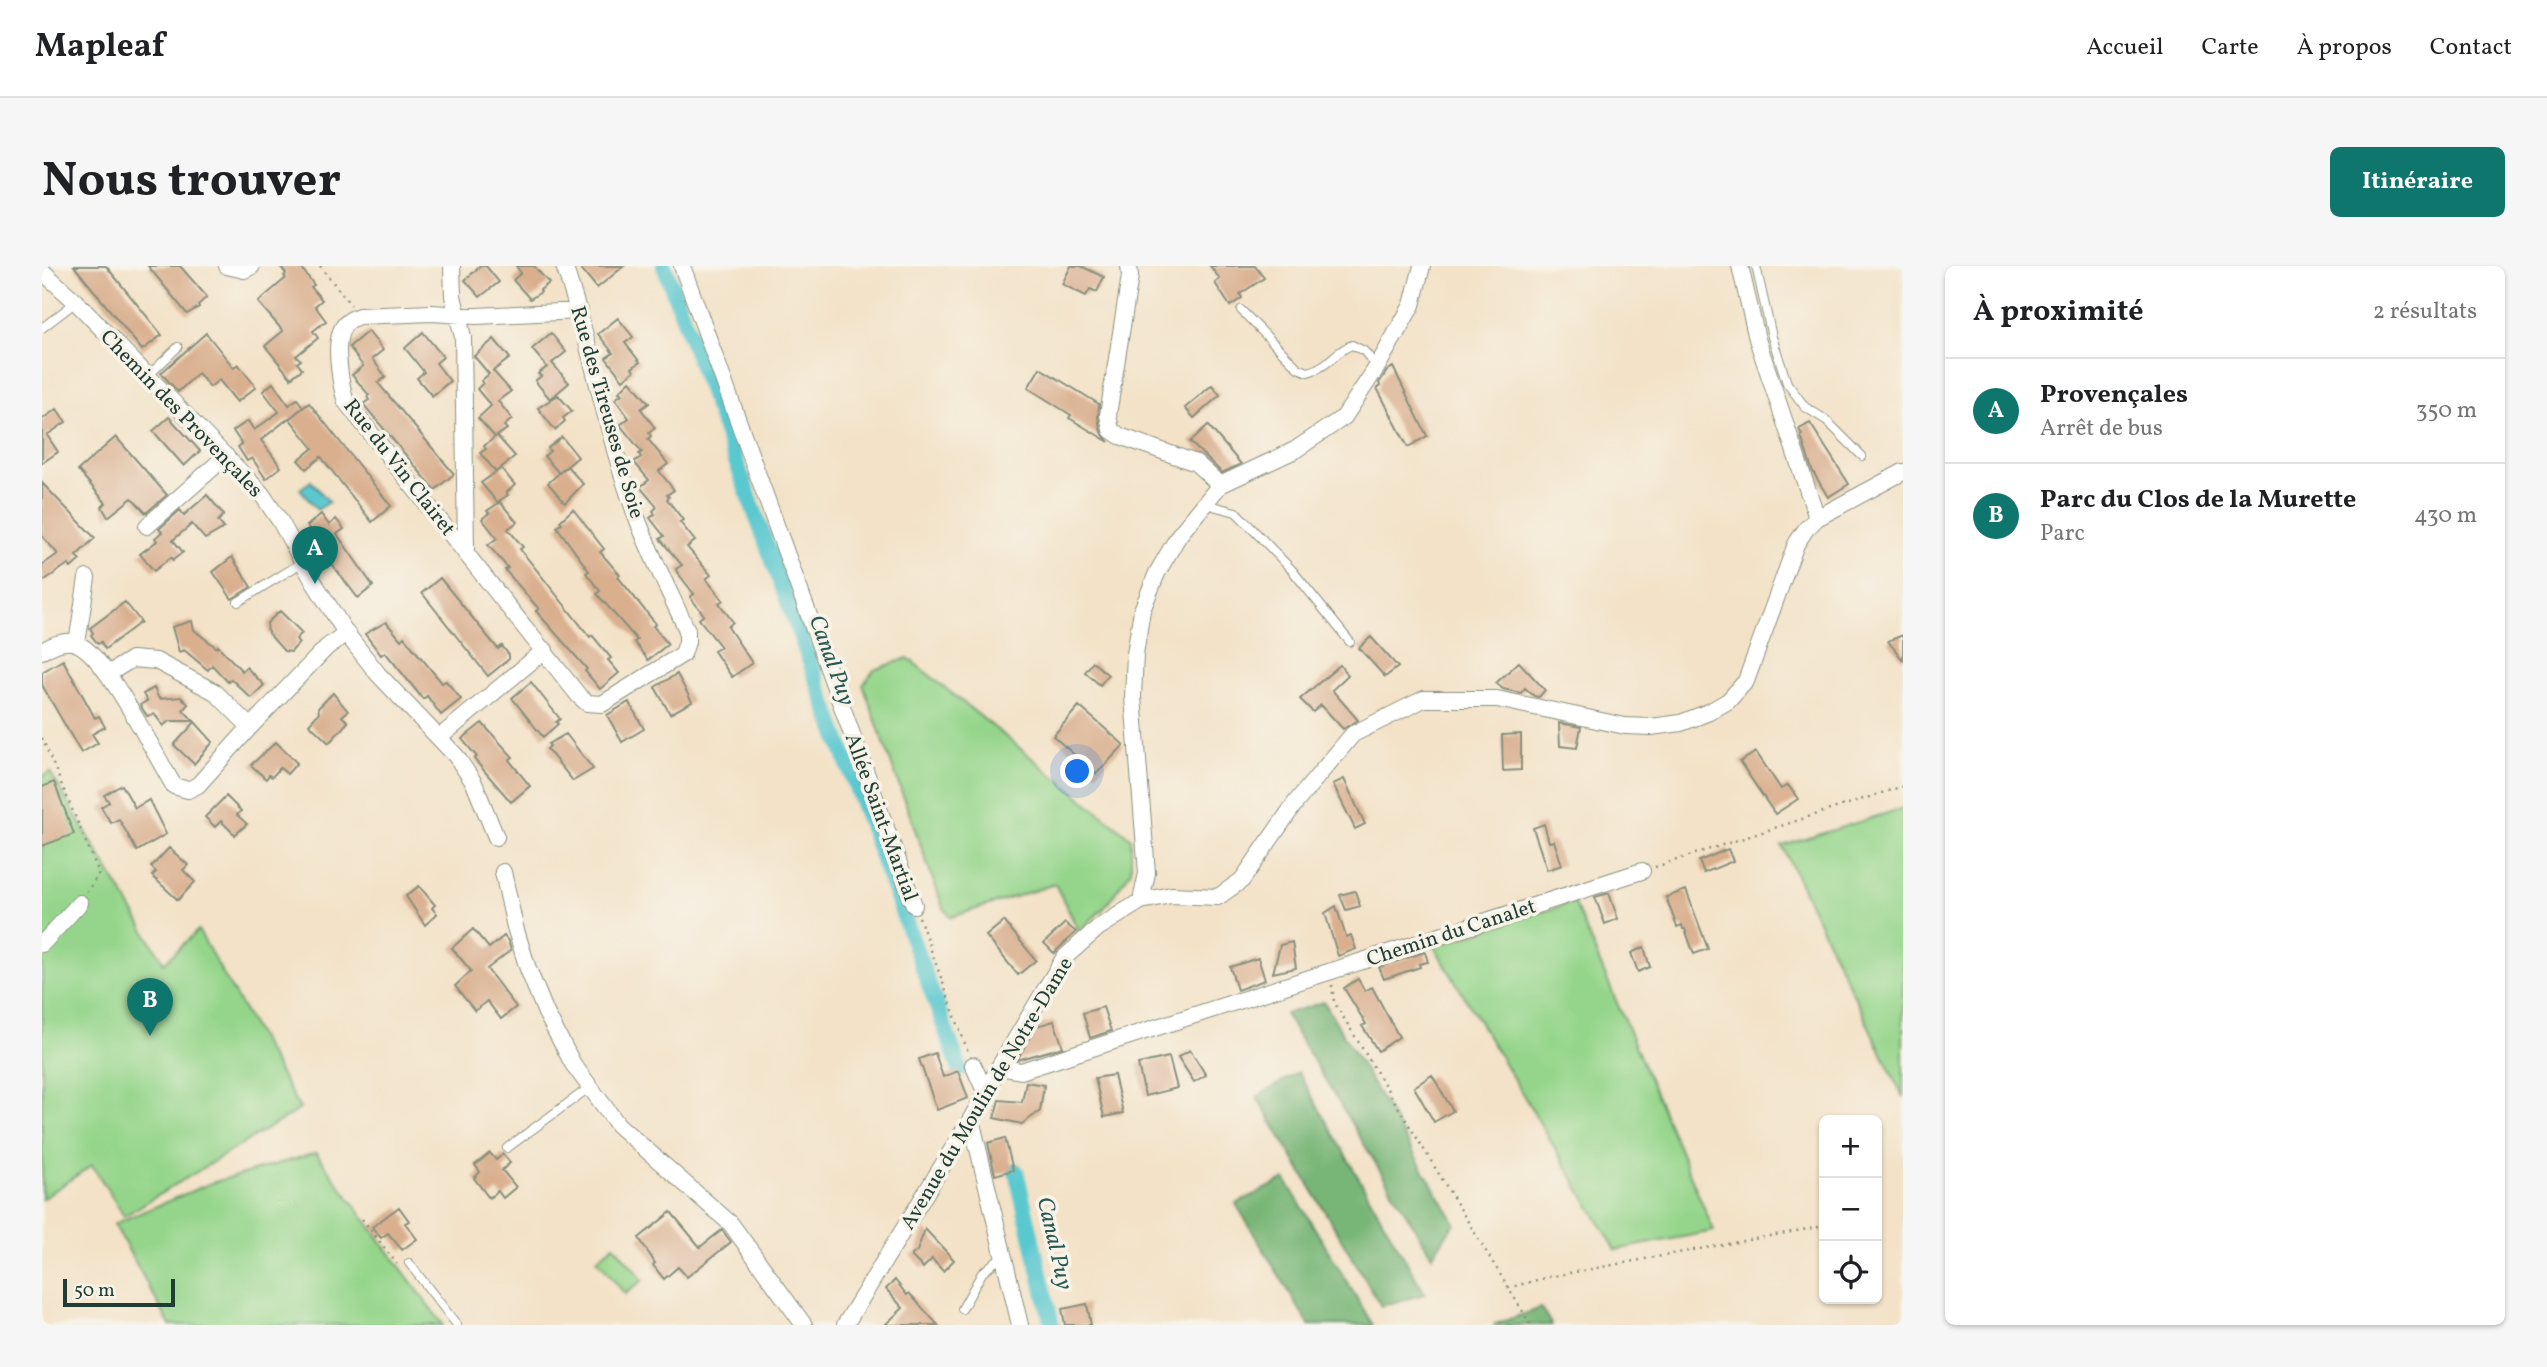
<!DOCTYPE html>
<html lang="fr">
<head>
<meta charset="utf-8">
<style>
	:root { --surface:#fff; --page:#f6f6f6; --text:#202124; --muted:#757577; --line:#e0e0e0; --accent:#0f766e }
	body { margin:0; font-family:Vollkorn,serif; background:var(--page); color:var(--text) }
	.controls { position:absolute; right:21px; bottom:21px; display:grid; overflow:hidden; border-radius:10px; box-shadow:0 2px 5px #0004 }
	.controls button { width:63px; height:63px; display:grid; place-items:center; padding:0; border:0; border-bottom:2px solid var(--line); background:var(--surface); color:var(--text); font:35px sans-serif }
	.scale { position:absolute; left:21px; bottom:18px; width:112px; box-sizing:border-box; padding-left:7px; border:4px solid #1f3d34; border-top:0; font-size:19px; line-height:24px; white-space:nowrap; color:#1f3d34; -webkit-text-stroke:5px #f7f3e8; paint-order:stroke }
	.you { position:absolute; left:1036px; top:506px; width:24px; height:24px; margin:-18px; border:5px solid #fff; border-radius:50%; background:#1a73e8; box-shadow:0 0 0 10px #1a73e833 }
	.badge { display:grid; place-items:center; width:46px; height:46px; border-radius:50%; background:var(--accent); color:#fff; font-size:23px; font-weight:700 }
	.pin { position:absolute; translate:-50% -58px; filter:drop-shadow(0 2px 4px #0008) }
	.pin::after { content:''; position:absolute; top:37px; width:24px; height:21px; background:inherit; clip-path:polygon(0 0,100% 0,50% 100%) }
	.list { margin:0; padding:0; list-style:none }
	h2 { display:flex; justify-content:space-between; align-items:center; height:91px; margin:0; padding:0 28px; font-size:30px }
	h2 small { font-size:23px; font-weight:400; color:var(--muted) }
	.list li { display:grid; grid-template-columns:46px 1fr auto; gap:21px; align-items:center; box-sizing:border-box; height:105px; padding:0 28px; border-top:2px solid var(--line) }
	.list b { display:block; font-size:26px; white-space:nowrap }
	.list p { margin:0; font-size:23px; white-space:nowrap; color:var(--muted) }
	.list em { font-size:23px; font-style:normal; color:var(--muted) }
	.icon { flex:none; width:38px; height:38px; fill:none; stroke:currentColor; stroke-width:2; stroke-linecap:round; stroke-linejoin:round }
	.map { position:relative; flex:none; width:1861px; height:1059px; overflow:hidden; border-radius:10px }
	header { display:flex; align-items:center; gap:42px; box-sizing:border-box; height:98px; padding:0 35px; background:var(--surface); border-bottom:2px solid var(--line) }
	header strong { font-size:33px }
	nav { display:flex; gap:38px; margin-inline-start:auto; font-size:24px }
	.intro { display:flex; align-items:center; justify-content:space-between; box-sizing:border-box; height:168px; padding:0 42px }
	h1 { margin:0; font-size:49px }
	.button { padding:18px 32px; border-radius:10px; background:var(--accent); color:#fff; font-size:24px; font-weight:700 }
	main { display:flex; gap:42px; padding:0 42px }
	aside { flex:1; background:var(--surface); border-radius:10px; box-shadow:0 2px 5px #0004 }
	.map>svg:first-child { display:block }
	.green { fill:#95d58b; stroke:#5a8960; stroke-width:2 }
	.forest { fill:#78b677; stroke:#4c7a56; stroke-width:2 }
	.water { fill:#5ac8cf; stroke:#3c8282; stroke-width:2 }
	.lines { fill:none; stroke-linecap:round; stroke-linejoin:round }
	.canal { stroke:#5ac8cf; stroke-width:16 }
	.building { fill:#d9af8e }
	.service-casing { stroke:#89907e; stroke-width:10 }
	.minor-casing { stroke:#89907e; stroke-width:18 }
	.path { stroke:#89907e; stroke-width:2.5; stroke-dasharray:2 5; stroke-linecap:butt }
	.service { stroke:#fff; stroke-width:8 }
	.minor { stroke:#fff; stroke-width:16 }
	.labels { text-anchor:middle; stroke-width:7; stroke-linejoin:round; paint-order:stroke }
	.street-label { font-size:21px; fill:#1f3d34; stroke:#f7f3e8 }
	.water-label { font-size:23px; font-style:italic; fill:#2b5953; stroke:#f7f3e8 }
</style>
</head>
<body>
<header>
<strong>Mapleaf</strong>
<nav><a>Accueil</a><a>Carte</a><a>À propos</a><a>Contact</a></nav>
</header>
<div class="intro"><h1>Nous trouver</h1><a class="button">Itinéraire</a></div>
<main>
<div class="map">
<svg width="1861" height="1059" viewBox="0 0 1861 1059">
	<rect width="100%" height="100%" fill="#f7f3e8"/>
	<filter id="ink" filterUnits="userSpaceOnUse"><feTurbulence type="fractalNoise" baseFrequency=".0143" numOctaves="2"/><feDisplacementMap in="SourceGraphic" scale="14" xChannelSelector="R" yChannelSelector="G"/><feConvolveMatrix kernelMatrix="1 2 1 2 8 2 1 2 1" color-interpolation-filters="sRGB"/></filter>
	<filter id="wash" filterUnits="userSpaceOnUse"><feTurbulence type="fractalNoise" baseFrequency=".00686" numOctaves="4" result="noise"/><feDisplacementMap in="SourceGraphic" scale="28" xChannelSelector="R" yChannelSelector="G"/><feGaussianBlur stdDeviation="1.57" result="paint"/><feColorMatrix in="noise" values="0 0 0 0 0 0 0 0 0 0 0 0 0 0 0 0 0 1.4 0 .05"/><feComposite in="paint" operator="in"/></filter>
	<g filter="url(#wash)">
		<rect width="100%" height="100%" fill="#f3e2c7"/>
		<!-- green -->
		<path class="green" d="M866,392L1089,572V605L1062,642L1037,665L1013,618L909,651L901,641L821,419L832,404Z
			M8,506L122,697L156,664L258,843L82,950L50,899L0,933V511Z
			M1861,542V831L1740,580Z
			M1532,636L1672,965L1574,984L1392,680Z
			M274,887L401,1059H128L72,958L169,917Z
			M572,979L601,1014L583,1028L555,993Z"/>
		<!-- forest -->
		<path class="forest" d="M1282,736L1413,957L1390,990L1243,748Z
			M1256,806L1383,1028L1339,1040L1215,831Z
			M1243,913L1331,1059H1267L1194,938Z
			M1499,1042L1510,1059H1451Z"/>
		<!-- water -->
		<path class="water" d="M269,215L287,236L275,244L258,223Z"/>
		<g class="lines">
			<!-- canal -->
			<path class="canal" d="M622,0L918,803
				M974,905L1010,1059"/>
		</g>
		<g id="blocks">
			<!-- building -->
			<path class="building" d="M32,0H64L120,69L100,84Z
				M106,0H138L165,31L156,39L157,41L145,48Z
				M238,0H258L272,19L269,21L280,34L273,40L284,55L271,65L276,72L254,90L259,94L255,97L260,103L249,112L223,80L241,65L216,36L244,12L242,10L244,8Z
				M438,0H444L457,16L438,31L423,14Z
				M474,0H492L507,17L498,24L499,26L488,33L471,14L479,7Z
				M537,0H582L555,22Z
				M1029,0H1039L1062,11L1055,26L1048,23L1044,30L1020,18Z
				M1168,0H1213L1222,12L1198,28L1200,32L1188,40L1173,17L1178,13Z
				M576,52L591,71L583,77L598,96L590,102L592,105L581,114L564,92L571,87L556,68Z
				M326,65L341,84L330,93L344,111L336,117L412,208L393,224L321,138L327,134L325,131L327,129L310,109L321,100L307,81Z
				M381,66L401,91L394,97L408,115L390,130L375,112L382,106L363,82Z
				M164,67L192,102L196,98L214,121L195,136L177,114L168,121L156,107L136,126L119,107Z
				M509,67L524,86L510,97L527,117L508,133L493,115L499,110L496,108L505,101L490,83Z
				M452,73L468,92L451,105L469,125L456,135L470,153L462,160L465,163L455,170L473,190L454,206L438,187L444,183L442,180L453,171L436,152L449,140L435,123L441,117L439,115L447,108L432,90Z
				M1351,101L1385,170L1366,181L1335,122L1338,120L1337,117L1345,105Z
				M998,102L1057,138L1056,151L1059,166L1067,176L1027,152L1029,149L986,122Z
				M588,115L607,137L599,143L613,162L607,167L609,170L606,173L626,198L617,205L632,224L625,229L627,231L625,233L641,254L638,256L653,275L645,281L669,309L664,313L681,334L677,337L691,356L686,361L710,397L690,411L672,385L679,381L657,353L662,349L648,331L652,328L635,306L634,303L640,299L618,273L622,270L608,252L613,248L611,245L615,241L598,221L607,214L592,196L599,191L597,188L600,186L578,159L587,152L573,133L580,128L577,126Z
				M231,117L247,139L255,133L261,141L248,152L267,137L349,240L330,256L279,191L264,203L256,194L271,182L247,152L219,174L239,201L224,213L210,192L205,195L196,181L200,178L191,165L206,155L212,164L237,146L221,125Z
				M1170,119L1178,129L1152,152L1143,142Z
				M516,129L530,145L521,152L523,155L513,164L496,142Z
				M15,143L24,156L5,169L16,186L0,197V153Z
				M127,151L158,185L142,200L111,165Z
				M1768,157L1807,218L1786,231L1770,204L1759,170L1760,169L1757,163Z
				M1166,159L1199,198L1180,207L1148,176Z
				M74,171L125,229L104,247L90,232L66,251L60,241L64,237L36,204Z
				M520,171L536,191L517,207L502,190L508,185L506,182Z
				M525,200L541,218L523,237L506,217Z
				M459,202L473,219L464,227L466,229L455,236L439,217Z
				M0,217L53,272L34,290L38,294L29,302L26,298L0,316V299L16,288L0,270Z
				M165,229L182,249L176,255L182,262L163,273L150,258L131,274L141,286L131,294L129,291L112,305L98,288L115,275L113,272L120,266L117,263L138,244L142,249Z
				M458,236L475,256L466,263L481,281L478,283L548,371L550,369L569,392L566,394L577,407L558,423L543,405L545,403L494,345L497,343L463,304L466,302L446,279L455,272L440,253L447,247L445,245Z
				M531,243L562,283L558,286L578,309L576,311L614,358L611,360L626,378L606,394L592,376L595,374L555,328L558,325L544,307L547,305L515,261L520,257L518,255Z
				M279,248L287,259L294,253L302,263L295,268L331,320L316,332L273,276L276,274L265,260Z
				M190,291L209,321L190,333L171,306Z
				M398,312L456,383L460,380L467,389V393L446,410L380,327Z
				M83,336L99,356L63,383L59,376L56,378L49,369L51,367L48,362Z
				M238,345L260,367L254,373L257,377L249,386L242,385L226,367L225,357Z
				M150,355L152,364L175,382L176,380L200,405L204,401L222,419L209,432L189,413L186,416L170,399L166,404L142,384L137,386L130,361Z
				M344,356L359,374L362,371L400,417L404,415L419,433L399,449L385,430L381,433L343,386L339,389L323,368Z
				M1861,369V394L1846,375Z
				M1329,371L1356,401L1343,411L1317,382Z
				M21,394L53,452L57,450L63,461L50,468L56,477L39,487L0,419V406Z
				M1051,396L1066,409L1058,419L1043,406Z
				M1477,396L1503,424L1497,431L1492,430L1483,422L1479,427L1461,423L1454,417Z
				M1298,399L1306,409L1290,424L1316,454L1301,463L1279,439L1271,446L1258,433Z
				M635,408L650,436L628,448L613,421Z
				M489,416L518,453L514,456L516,458L501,471L470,432Z
				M112,422L117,433L139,431L146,438L141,444L152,455H127L121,460L113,448L105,450L98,439L105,435L101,428Z
				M291,427L306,445L300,450L306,456L287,477L267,458L277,447L276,442Z
				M587,436L602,463L580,476L565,449Z
				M1037,440L1082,479L1054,508L1011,470Z
				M153,456L171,476L152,498L132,479Z
				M440,457L471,491L467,494L488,520L469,536L432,493L435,491L420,473Z
				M1517,457L1539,461L1535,482L1518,480Z
				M524,468L551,503L531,515L505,483L508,480L506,478Z
				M1479,468V504L1461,505L1460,469Z
				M234,476L255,497L245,508L238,502L230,511L227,509L224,513L209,499Z
				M1714,486L1739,523L1746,519L1756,533L1733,548L1698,496Z
				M1302,513L1323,558L1313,563L1291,518Z
				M12,516L32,568L0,580V521Z
				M80,519L93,542L107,534L124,568L95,585L77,553L69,557L59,541L67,536L62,529Z
				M184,530L199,545L195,549L205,558L193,569L179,555L173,561L163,551Z
				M1502,558L1507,576L1512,575L1520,599L1505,604L1491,562Z
				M127,582L146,599L141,604L153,616L136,634L110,610L114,606L109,601Z
				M1686,583L1691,595L1662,607L1657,595Z
				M377,620L393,639L390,642L395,648L383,659L364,630Z
				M1644,624L1666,683L1652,688L1643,663H1641L1640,659L1635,661L1624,631Z
				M1313,625L1318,640L1304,644L1298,629Z
				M1567,627L1576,653L1563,658L1553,631Z
				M1294,640L1304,671L1309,669L1314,683L1296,690L1283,647Z
				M962,655L994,694L976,709L944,670Z
				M1023,657L1034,666L1012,687L1002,677Z
				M431,663L447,682L462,670L466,675L469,684L445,703L474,741L459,753L445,735L433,745L413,720L429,705L410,682Z
				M1250,676L1254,702L1231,707L1238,679Z
				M1602,681L1608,701L1596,706L1589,687Z
				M1383,686L1386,696L1377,698L1378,701L1342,713L1337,701Z
				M1216,692L1223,714L1195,724L1188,701Z
				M1316,713L1323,725L1330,721L1357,771L1336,785L1320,760L1324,758L1302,722Z
				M1061,741L1069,765L1048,772L1041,747Z
				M1012,755L1021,781L975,794L995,758V760Z
				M1148,784L1164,809L1152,816L1136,791Z
				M893,787L901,811L916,805L926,832L895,844L877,793Z
				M1127,791L1135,822L1103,830L1096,798Z
				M1072,809L1081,847L1062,851L1053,812Z
				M1390,809L1411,845L1392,856L1372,821Z
				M984,816L1002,819L998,845L980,858L952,852L957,834L980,836Z
				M963,872L971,904L953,909L946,877Z
				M448,887L454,894L461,888L468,897L460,904L474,921L461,932L456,925L447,932L432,912L438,906L433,899Z
				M357,941L367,955L363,957L375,973L360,984L346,967L339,972L330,961Z
				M629,946L658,981L680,964L689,976L645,1011L636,1001L622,1013L611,999L613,997L597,972Z
				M883,963L912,994L901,1005L890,993L881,1002L869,990L875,985Z
				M853,1014L865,1029L867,1027L896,1059H843L861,1042L844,1023Z
				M1045,1038L1049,1059H1023L1020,1043Z"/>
		</g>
	</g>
	<g filter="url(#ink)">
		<use href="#blocks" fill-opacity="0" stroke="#89907e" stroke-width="2"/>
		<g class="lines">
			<defs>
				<path id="service" d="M1714,0L1730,71L1745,117L1763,141L1784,154L1820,190
					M1199,44L1256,102L1266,106C1289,100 1292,85 1310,79L1322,85L1335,101
					M0,62L34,36
					M105,111L136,81
					M1163,238L1194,246L1250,304L1308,376
					M196,336L261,296
					M465,882L548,821
					M367,997L415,1059
					M920,1043L940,1007L961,989"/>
				<path id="minor" d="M185,0L202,4L210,0
					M410,0L411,30L421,71L424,285
					M522,0C551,82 564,170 595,252C609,290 628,327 645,364V376L641,388L560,438L545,437L537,430L304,136C299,121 293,85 298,69C300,58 308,53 317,50L390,47L434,50L538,45
					M640,0L872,639
					M1087,0L1088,10L1066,149L1069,164L1078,170L1154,197L1178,219
					M1698,0L1715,73L1775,252
					M0,5L34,36L219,227L238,255L273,318L304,367L336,408L414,490L432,517L454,571
					M105,260L184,190
					M35,377L45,312
					M0,385C10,379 25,372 36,378C65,391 113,489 132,520L146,524L156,519L208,461
					M66,408L90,393L114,395L173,426L208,461L285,381L304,367
					M398,471L503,384
					M461,606L473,661L486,703L504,747L531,798L576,859L689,958L762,1059
					M1099,635L1105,607L1091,431L1093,388L1100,344L1115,307L1137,269L1178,219L1253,184L1302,151L1335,101L1370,39L1380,0
					M0,678L38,637
					M931,799L943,825
					M957,801L979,805L1600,605
					M929,853L978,1059
					M803,1059L929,853L957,801L1022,692L1056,662L1099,635L1129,629L1176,631L1200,614L1254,536L1311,468L1382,433H1455L1583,460L1609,461L1639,457L1667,446L1686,435L1704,415L1754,278L1764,263L1775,252L1861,206"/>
			</defs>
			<!-- service casing -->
			<use href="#service" class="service-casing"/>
			<!-- minor casing -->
			<use href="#minor" class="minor-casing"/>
			<!-- path -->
			<path class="path" d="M278,0L309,39
				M0,472L57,607L45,626
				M1613,601L1861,520
				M877,651L926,786
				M1290,719L1292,736L1489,1059
				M320,953L355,998
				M1466,1022L1506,1011L1782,960"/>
			<!-- service -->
			<use href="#service" class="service"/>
			<!-- minor -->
			<use href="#minor" class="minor"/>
		</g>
	</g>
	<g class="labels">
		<!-- street labels -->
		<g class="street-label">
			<text transform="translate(566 146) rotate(74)" y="7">Rue des Tireuses de Soie</text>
			<text transform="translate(140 147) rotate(46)" y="7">Chemin des Provençales</text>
			<text transform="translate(358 201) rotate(52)" y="7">Rue du Vin Clairet</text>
			<text transform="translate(840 551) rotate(70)" y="7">Allée Saint-Martial</text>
			<text transform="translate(1409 666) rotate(-18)" y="7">Chemin du Canalet</text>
			<text transform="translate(944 827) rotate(-59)" y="7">Avenue du Moulin de Notre-Dame</text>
		</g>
		<!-- water labels -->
		<g class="water-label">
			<text transform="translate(791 394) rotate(70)" y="8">Canal Puy</text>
			<text transform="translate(1014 977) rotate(77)" y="8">Canal Puy</text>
		</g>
	</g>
</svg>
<div class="controls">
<button>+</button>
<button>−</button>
<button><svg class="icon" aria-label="locate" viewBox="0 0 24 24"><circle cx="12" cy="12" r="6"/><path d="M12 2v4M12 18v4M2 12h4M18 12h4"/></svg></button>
</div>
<div class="scale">50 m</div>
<div class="you"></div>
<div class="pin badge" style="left:273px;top:318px">A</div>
<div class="pin badge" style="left:108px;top:770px">B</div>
</div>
<aside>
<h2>À proximité<small>2 résultats</small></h2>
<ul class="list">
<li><span class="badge">A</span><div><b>Provençales</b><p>Arrêt de bus</p></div><em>350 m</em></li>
<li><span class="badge">B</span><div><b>Parc du Clos de la Murette</b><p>Parc</p></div><em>430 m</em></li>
</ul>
</aside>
</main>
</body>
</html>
